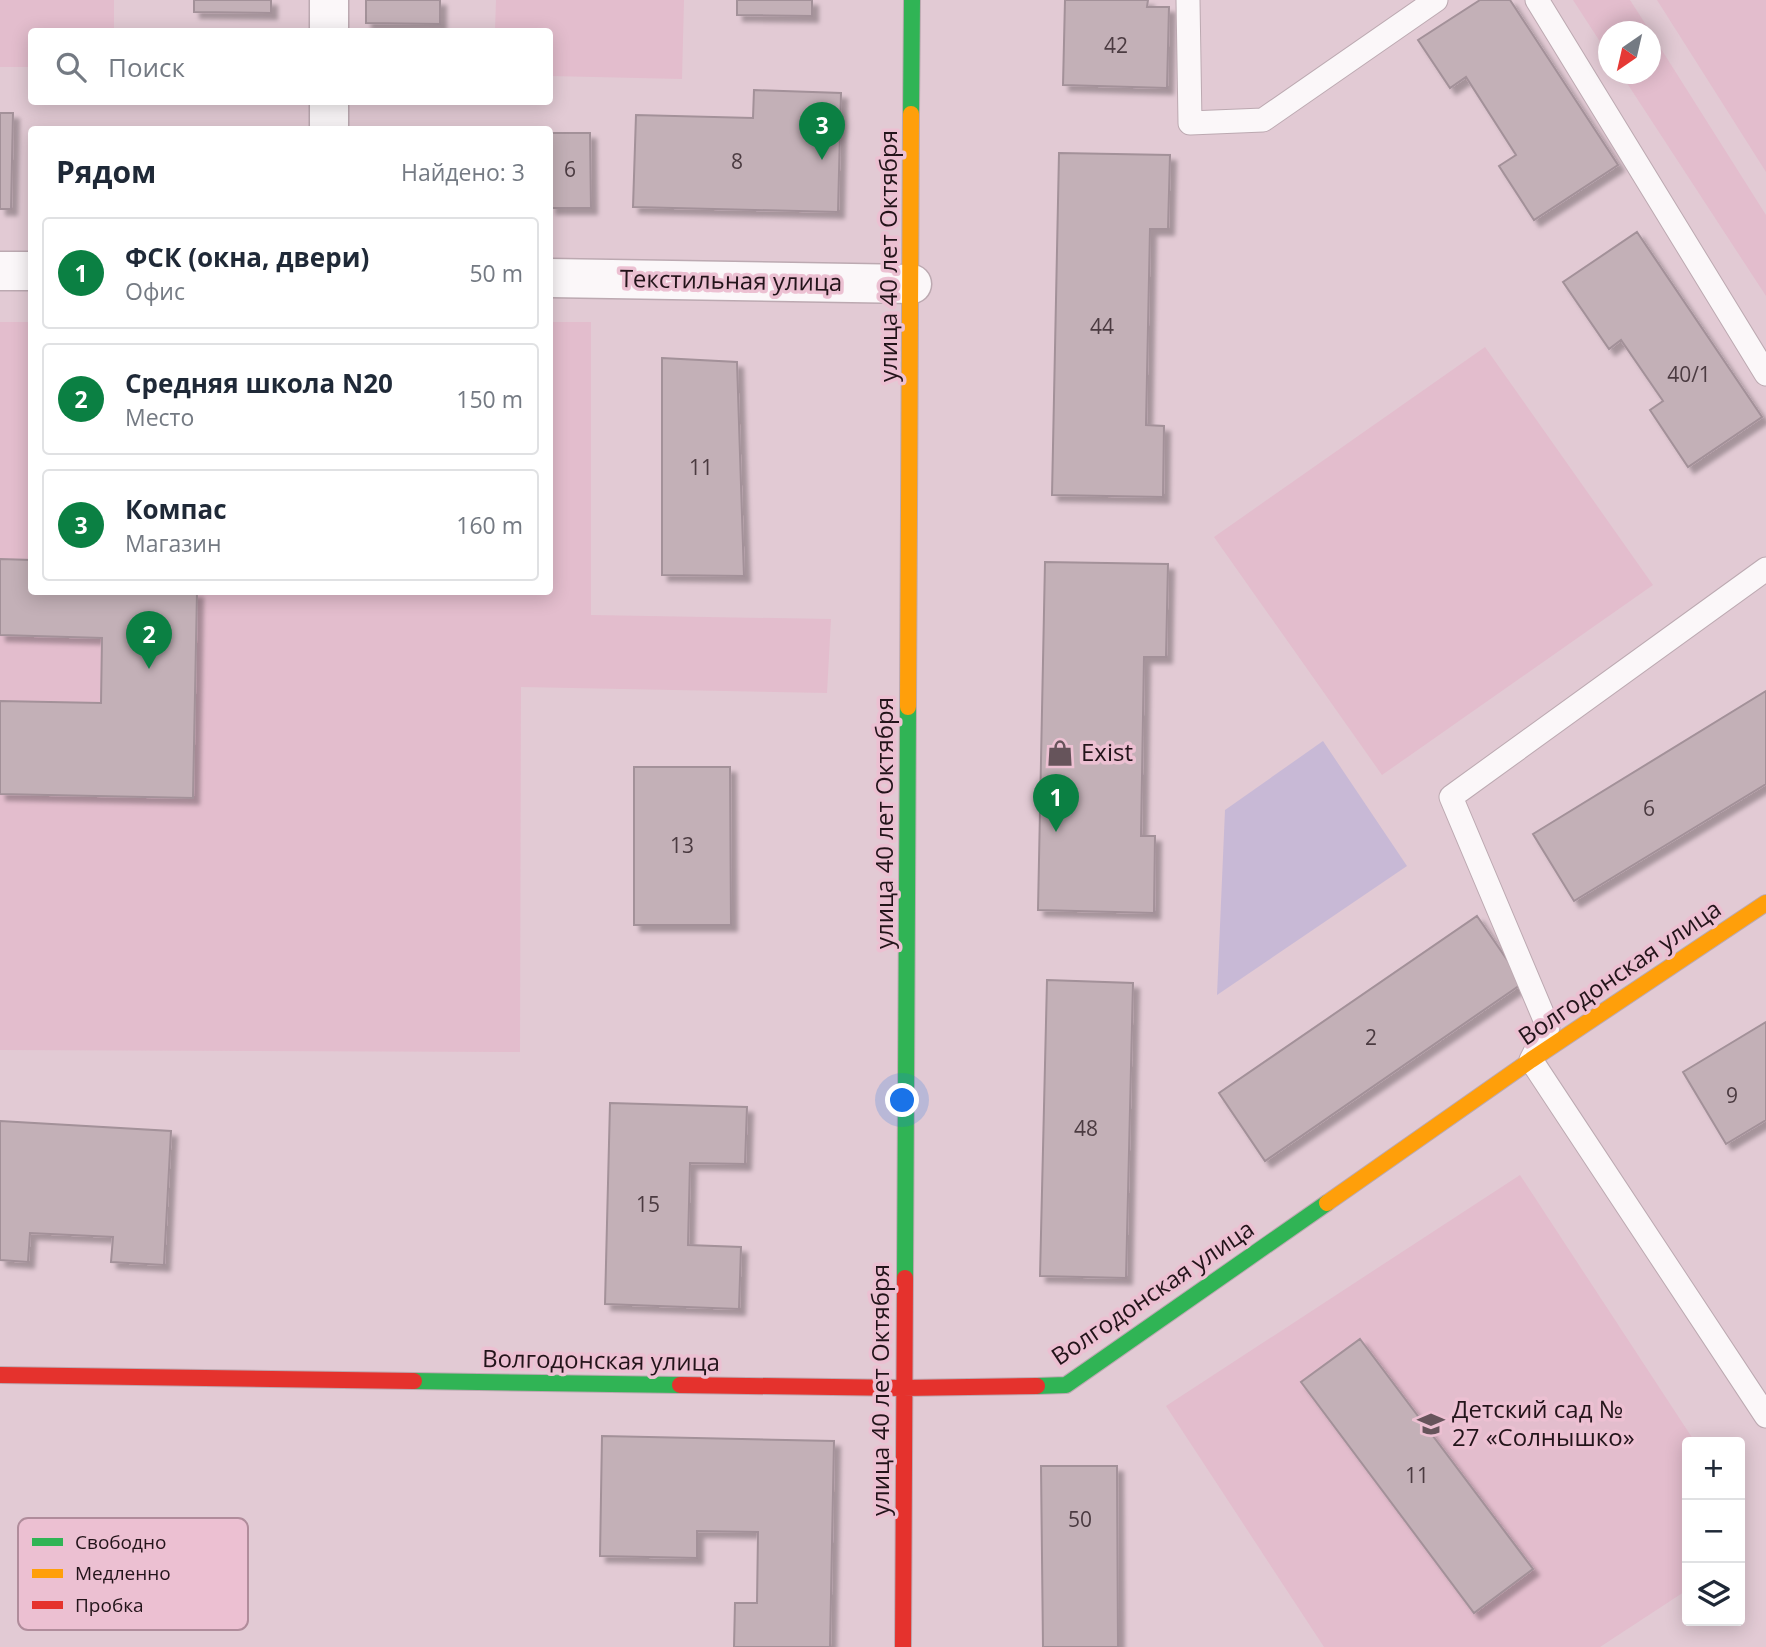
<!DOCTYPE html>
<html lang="ru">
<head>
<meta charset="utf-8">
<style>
	:root { --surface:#fff; --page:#f2f2f3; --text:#1f2937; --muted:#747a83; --line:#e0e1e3; --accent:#0b8043 }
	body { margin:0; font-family:"Open Sans",sans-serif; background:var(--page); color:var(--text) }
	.controls { position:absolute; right:21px; bottom:21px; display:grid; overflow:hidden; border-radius:7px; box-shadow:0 4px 18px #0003 }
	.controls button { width:63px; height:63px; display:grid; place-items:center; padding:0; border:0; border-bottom:2px solid var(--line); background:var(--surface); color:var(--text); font:35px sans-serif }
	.compass { position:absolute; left:1598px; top:21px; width:63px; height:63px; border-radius:50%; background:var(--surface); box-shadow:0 4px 18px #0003; rotate:214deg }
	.you { position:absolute; left:903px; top:1101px; width:24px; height:24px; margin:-18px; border:5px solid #fff; border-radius:50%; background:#1a73e8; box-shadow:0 0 0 10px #1a73e833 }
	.badge { display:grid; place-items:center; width:46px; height:46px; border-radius:50%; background:var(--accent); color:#fff; font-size:23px; font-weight:700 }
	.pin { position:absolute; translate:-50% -58px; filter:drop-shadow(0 2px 4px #0008) }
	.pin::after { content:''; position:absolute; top:37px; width:24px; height:21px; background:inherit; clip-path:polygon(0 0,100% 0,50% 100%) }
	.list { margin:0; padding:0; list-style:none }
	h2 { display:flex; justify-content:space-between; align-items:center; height:91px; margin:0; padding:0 28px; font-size:30px }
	h2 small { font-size:23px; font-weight:400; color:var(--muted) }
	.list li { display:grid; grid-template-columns:46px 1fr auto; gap:21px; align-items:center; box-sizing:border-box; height:112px; margin:0 14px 14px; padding:0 14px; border:2px solid var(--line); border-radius:7px }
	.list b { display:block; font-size:26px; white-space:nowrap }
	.list p { margin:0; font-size:23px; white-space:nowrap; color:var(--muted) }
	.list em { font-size:23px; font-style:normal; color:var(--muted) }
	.icon { flex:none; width:38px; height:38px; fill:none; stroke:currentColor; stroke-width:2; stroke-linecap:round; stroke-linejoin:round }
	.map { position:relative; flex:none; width:1766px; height:1647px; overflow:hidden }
	.search { position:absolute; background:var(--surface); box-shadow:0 4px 18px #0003; left:28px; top:28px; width:525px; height:77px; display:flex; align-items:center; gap:18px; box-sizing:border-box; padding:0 24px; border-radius:7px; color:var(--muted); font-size:26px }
	.panel { position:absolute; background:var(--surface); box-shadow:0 4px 18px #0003; left:28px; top:126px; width:525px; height:469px; border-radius:7px }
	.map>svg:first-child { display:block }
	.built { fill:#e3bdcd }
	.green { fill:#c8b9d6 }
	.building { fill:#c3b0b7; stroke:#a39199; stroke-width:2; filter:url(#shadow) }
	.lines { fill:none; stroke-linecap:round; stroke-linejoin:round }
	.lane-casing { stroke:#bca9b1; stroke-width:25 }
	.street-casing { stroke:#bca9b1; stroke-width:41 }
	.fast-casing { stroke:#bca9b1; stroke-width:18 }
	.slow-casing { stroke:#bca9b1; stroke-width:18 }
	.jam-casing { stroke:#bca9b1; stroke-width:18 }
	.lane { stroke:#fbf7f9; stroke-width:23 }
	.street { stroke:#fbf7f9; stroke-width:38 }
	.fast { stroke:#30b455; stroke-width:16 }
	.slow { stroke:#ff9f0a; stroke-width:16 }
	.jam { stroke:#e5322d; stroke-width:16 }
	.labels { text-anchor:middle; stroke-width:7; stroke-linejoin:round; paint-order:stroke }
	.number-label { font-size:21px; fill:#4b3b41 }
	.street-label { font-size:24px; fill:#23141a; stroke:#ecc0d2 }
	.poi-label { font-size:24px; fill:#23141a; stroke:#ecc0d2; text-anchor:start }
	.key { fill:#ecc0d2; stroke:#b08c9b; stroke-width:2 }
	.key-label { font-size:19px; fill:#23141a }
</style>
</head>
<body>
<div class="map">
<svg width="1766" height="1647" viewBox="0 0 1766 1647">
	<defs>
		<filter id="shadow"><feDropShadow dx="6" dy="6" stdDeviation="2" flood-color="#0004"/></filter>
	</defs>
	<rect width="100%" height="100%" fill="#e2cad4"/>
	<!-- built -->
	<path class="built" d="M0,0H114V31L32,32L31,67H0Z
		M496,0H684L682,79L550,76V32L495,31Z
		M1573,0H1630L1650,31L1608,32V54Z
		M1657,0H1766V172Z
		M1651,33L1766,215V296L1621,74H1650Z
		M0,322H31L32,592H550V322H591V615L831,619L827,693L521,687L520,1052L0,1050Z
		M1485,347L1653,585L1382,775L1214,537Z
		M1520,1175L1695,1442H1687V1590L1600,1647H1324L1166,1406Z"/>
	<!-- green -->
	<path class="green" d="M1323,741L1407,866L1217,995L1225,810Z"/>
	<!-- building -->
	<path class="building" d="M194,0H271V13L194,12Z
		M366,0H440V24L366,23Z
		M737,0H812V16L737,15Z
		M1065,0H1148L1147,7H1169L1167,88L1063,85Z
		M1480,0H1510L1618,165L1534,220L1499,166L1516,155L1466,77L1450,88L1418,40Z
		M754,90L841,93L838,212L633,207L636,115L753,118Z
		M0,113H13L11,209H0Z
		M48,127L268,129V130H48Z
		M550,133H590L591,208H550Z
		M1059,153L1170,155L1168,229H1150L1146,425L1164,426L1163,497L1052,495Z
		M1637,232L1762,417L1688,467L1650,410L1663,401L1621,340L1609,349L1563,282Z
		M662,358L737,362L744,576L662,575Z
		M0,559L32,560V592H197L193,798L0,794V701L101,703L102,638L0,635Z
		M1045,562L1168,564L1166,657H1144L1141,836H1155L1154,913L1038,910Z
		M1766,691V784L1574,901L1533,834Z
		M634,767H730L731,925H634Z
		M1477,916L1523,983L1265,1161L1219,1093Z
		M1047,980L1133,983L1126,1278L1040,1276Z
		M1766,1022V1120L1726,1144L1683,1072Z
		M610,1103L747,1107L745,1164L690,1163L688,1245L741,1247L739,1309L605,1304Z
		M0,1121L171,1131L164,1265L111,1262L113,1237L30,1233L28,1262L0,1260Z
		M1360,1339L1533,1569L1474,1613L1301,1382Z
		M602,1436L834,1441L830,1647H734L735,1603H757L758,1532L697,1531V1558L600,1556Z
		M1041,1466H1117L1118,1647H1043Z"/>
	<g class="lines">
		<defs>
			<path id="lane" d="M1188,0L1190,123L1263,120L1436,0
				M1537,0L1766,374
				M1766,569L1451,797L1548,1027L1531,1060L1766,1416"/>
			<path id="street" d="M329,0V32
				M329,102V130
				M0,271H32
				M550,278L912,284"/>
			<path id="fast" d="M911,114L912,0
				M905,1278L908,707
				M414,1381L680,1385
				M1037,1386L1066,1385L1327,1203"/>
			<path id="slow" d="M908,707L911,114
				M1327,1203L1531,1060L1766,903"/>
			<path id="jam" d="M0,1375L414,1381
				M680,1385L903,1388L1037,1386
				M903,1647L905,1278"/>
		</defs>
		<!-- lane casing -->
		<use href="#lane" class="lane-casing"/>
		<!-- street casing -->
		<use href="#street" class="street-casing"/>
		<!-- fast casing -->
		<use href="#fast" class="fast-casing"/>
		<!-- slow casing -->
		<use href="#slow" class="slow-casing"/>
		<!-- jam casing -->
		<use href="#jam" class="jam-casing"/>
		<!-- lane -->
		<use href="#lane" class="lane"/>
		<!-- street -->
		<use href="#street" class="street"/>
		<!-- fast -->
		<use href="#fast" class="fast"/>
		<!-- slow -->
		<use href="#slow" class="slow"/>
		<!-- jam -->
		<use href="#jam" class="jam"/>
	</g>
	<!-- icons -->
	<defs>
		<symbol id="shop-bare" viewBox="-9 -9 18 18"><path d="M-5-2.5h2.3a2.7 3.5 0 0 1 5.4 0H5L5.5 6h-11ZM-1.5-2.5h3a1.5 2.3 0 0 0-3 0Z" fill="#66545b" stroke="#ecc0d2" stroke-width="2.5" paint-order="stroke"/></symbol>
		<symbol id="school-bare" viewBox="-9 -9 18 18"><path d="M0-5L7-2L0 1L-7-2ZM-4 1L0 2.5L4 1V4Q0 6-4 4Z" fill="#66545b" stroke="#ecc0d2" stroke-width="2.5" paint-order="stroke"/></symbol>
	</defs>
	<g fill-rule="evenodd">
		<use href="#shop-bare" x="1041" y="734" width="38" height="38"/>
		<use href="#school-bare" x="1412" y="1405" width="38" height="38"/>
	</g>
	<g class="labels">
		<!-- number labels -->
		<g class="number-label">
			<text x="1116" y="53">42</text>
			<text x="737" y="169">8</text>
			<text x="570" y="177">6</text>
			<text x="1102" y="334">44</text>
			<text x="1689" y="382">40/1</text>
			<text x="701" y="475">11</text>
			<text x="1649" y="816">6</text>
			<text x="682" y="853">13</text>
			<text x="1371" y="1045">2</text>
			<text x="1732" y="1103">9</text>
			<text x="1086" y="1136">48</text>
			<text x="648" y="1212">15</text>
			<text x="1417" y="1483">11</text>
			<text x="1080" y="1527">50</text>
		</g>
		<!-- street labels -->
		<g class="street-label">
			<text transform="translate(889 256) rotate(-90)" y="8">улица 40 лет Октября</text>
			<text transform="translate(731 281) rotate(1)" y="8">Текстильная улица</text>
			<text transform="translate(885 823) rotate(-90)" y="8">улица 40 лет Октября</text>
			<text transform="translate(1620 973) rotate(-34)" y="8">Волгодонская улица</text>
			<text transform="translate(1153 1293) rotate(-34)" y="8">Волгодонская улица</text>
			<text transform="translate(601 1361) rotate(1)" y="8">Волгодонская улица</text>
			<text transform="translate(881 1390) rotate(-90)" y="8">улица 40 лет Октября</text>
		</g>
		<!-- poi labels -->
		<g class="poi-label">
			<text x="1081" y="761">Exist</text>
			<text x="1452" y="1418">Детский сад №<tspan x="1452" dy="28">27 «Солнышко»</tspan></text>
		</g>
	</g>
	<!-- legend -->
	<rect x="18" y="1518" width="230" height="112" rx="10" class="key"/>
	<rect x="32" y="1538" width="31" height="8" fill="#30b455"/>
	<rect x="32" y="1569" width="31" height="9" fill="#ff9f0a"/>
	<rect x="32" y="1601" width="31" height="8" fill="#e5322d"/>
	<g class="key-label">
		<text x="75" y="1549">Свободно</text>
		<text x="75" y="1580">Медленно</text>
		<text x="75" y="1612">Пробка</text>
	</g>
</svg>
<div class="controls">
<button>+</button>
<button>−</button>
<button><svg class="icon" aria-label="layers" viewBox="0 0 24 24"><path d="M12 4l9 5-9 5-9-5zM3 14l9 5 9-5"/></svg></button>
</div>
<svg class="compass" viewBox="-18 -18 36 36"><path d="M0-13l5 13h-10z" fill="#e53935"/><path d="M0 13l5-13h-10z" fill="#747a83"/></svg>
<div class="you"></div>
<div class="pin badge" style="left:1056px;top:832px">1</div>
<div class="pin badge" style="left:149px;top:669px">2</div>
<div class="pin badge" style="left:822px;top:160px">3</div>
<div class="search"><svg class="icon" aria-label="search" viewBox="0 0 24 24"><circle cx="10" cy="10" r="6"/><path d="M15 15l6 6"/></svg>Поиск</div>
<section class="panel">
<h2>Рядом<small>Найдено: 3</small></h2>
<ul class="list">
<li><span class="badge">1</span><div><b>ФСК (окна, двери)</b><p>Офис</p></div><em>50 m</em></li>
<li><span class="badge">2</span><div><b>Средняя школа N20</b><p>Место</p></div><em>150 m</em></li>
<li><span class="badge">3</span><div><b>Компас</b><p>Магазин</p></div><em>160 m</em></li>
</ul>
</section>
</div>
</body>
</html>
